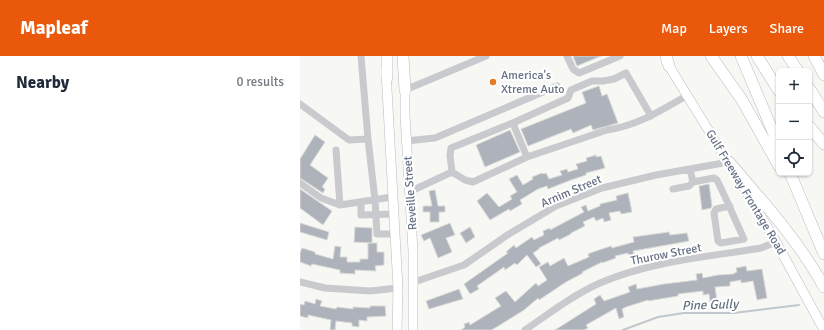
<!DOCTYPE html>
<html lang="en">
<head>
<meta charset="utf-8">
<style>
	:root { --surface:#fff; --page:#f6f6f7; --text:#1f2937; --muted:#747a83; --line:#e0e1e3; --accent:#ea580c }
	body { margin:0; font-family:Signika,sans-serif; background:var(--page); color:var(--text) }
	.controls { position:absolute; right:12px; top:12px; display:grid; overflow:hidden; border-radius:6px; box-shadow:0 1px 3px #0004 }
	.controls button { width:36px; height:36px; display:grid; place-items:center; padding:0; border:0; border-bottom:1px solid var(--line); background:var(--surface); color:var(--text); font:20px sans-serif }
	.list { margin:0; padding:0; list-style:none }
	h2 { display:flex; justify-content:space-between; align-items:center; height:52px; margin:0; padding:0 16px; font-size:17px }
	h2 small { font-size:13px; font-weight:400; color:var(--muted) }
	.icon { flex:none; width:22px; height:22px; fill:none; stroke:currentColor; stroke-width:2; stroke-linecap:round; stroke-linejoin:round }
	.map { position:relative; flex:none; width:524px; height:274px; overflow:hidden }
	header { display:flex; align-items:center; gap:24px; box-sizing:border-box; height:56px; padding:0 20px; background:var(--accent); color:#fff }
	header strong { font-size:19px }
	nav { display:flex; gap:22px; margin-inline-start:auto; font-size:14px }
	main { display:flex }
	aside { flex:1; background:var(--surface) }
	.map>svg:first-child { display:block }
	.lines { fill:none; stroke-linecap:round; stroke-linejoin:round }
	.stream { stroke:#c0c7cd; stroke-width:2 }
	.building { fill:#aeb3bb; stroke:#d9d9d7 }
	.major-casing { stroke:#b8bbc0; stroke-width:10 }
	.highway-casing { stroke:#b8babe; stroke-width:12 }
	.minor { stroke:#c8cace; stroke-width:7 }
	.major { stroke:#fff; stroke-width:9 }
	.highway { stroke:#fff; stroke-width:11 }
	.poi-dot { fill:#e57b27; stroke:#fff; stroke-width:1.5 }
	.labels { text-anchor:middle; stroke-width:4; stroke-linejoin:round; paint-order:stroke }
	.poi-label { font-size:12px; fill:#667186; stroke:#fff; text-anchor:start }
	.street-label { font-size:12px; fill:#667186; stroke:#fff }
	.water-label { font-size:13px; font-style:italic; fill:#627382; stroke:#fff }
</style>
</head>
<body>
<header>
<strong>Mapleaf</strong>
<nav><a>Map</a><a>Layers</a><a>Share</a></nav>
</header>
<main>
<aside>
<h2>Nearby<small>0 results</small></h2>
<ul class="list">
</ul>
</aside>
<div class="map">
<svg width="524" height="274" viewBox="0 0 524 274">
	<rect width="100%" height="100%" fill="#f7f7f4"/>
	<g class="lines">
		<!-- stream -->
		<path class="stream" d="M323,274L358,261L384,257H434L499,249"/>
	</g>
	<!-- building -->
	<path class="building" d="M273,0H301L277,10Z
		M299,30L302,40L307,38L318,67L293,74L291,69L273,77L271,73L228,90L221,73L286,47L282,36Z
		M210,74L220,96L185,111L176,89Z
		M15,79L25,86L10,109L28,122L22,131L25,133L23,137L0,122V103Z
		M296,99V101L301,100L305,112L286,117V119L271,124L248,133L247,130L238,133L220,144L222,148L210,155L209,153L190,164L177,145L187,137L199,151L212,143L210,140L217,136L209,123L217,119L223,129L233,123L232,121L242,117L243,118L246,117L249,123L262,119L260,115L267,113L268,116L278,113L276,108L287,105L286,102Z
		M409,128L412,150L411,152L402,154L399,130Z
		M0,133L32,155L23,169L0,152Z
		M135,134L138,150H145V156H139V166H130V156H123V150H132L129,135Z
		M328,137L332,156L321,158L320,155L309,157L311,164L304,166L303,162L296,165L294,161L283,166L285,170L271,177V178L259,184L258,182L239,192V193L233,197L241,208L236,211L227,199L217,209L215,207L205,214L204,211L177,230L179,233L170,238L164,228L208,197L206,196L214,189L216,192L232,181L234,184L244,179L243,175L250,172V174L284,156L281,151L286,149L288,155L300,150V148L317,144L316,140Z
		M0,167L29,176L27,184L0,176Z
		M150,167L155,179L146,182L152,196L138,202L130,182L124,185L121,179Z
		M55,171L72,172V187L54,186Z
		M170,171L175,181L166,187L160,177Z
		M369,176L370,179L387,177L389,185L333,195L334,198L329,199L328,197L315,200L316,202L302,207V206L282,216L283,217L266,226L239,244L238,242L224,254L195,272L191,274H161L165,271L164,268L169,266L170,269L201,250L195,242L206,235L215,246L236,227L238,230L247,224L239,211L248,206L250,210L264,202L268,210L289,201L288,198L293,196L311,190L312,192L334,186L333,181Z
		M68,187H77V196H84V209L75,210L76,215L55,214V218L40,217V214L12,208L11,210L0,206V197L2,192L15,196V198L33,203L35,190L41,191L40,201H47V206H60V203H68Z
		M446,210L447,215L462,213L467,242L457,244L453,225L441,227V224L430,226V230L415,231L417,245L410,246L409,238L403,239V235L378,238V240L348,245V244L326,251L322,253L324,261L319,263L316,252L286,269L288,272L284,274H255L296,248L294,243L300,239L304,245L330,236L328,231L336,228L337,233L364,228L397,224L396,218L402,217L403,222L418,219L433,218L437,216L436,212Z
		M159,233L163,243L129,253L126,245Z
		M16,243L22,245L20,250L36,253L37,251L53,253V251L70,252V250H85L86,260L67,261V265L59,264V271L52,270V267L36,265L35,274H30L31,264L8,259V262L0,260V248L4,249L5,245L15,248Z"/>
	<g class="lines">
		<defs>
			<path id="major" d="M366,5L431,111
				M86,15L98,232L97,274
				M105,27V59L113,195V274
				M438,122L476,186L524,274"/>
			<path id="highway" d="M103,0L105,34
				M366,0L369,10
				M411,0L442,44L479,110
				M441,0L479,90
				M457,0L479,35
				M488,0L498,15
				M514,0L524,19
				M87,22V0
				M509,32L524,56
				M509,70L524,88
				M429,106C463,146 499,185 524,231
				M490,117L524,198"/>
		</defs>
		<!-- major casing -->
		<use href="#major" class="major-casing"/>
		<!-- highway casing -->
		<use href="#highway" class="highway-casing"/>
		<!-- minor -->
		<path class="minor" d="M267,0L273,13L279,17L320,0
			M105,34L186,0
			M0,48L49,84L68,83L61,0
			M68,83L75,144L77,178H95
			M106,85L135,82L257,30
			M36,94L40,149
			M227,101L214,70L215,66L268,42L271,34L292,25H303L314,23L326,17L351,60
			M390,113L393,126L414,122L417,124C427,144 435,164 444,183L421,187L418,185L414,157L416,153L430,150
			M152,116L165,124L173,126L227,101L307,74C337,70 362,54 388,39
			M152,116L150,99L151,92L215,66
			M0,127L21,142L40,149L92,141
			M373,133L389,130L393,126
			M109,136L152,116
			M61,146V159L94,158
			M0,226L25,232L70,235L98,232
			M114,226L164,209L209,178L256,150L302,132L356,119L429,106
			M225,274C250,257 273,239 300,227C351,205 408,201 461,192L476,186"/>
		<!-- major -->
		<use href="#major" class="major"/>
		<!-- highway -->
		<use href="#highway" class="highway"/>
	</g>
	<!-- markers -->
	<circle class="poi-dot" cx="193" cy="26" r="4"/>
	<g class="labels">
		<!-- poi labels -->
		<g class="poi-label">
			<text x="201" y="23">America's<tspan x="201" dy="14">Xtreme Auto</tspan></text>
		</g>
		<!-- street labels -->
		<g class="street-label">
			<text transform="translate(271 135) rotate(-23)" y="4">Arnim Street</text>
			<text transform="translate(446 136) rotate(59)" y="4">Gulf Freeway Frontage Road</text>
			<text transform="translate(110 137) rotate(-94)" y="4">Reveille Street</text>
			<text transform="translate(366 198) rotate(-11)" y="4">Thurow Street</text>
		</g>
		<!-- water labels -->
		<g class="water-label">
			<text transform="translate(410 248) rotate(-2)" y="5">Pine Gully</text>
		</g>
	</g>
</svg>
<div class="controls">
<button>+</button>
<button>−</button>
<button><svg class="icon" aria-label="locate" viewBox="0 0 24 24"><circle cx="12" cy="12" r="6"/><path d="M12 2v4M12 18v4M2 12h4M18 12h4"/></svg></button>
</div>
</div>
</main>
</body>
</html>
